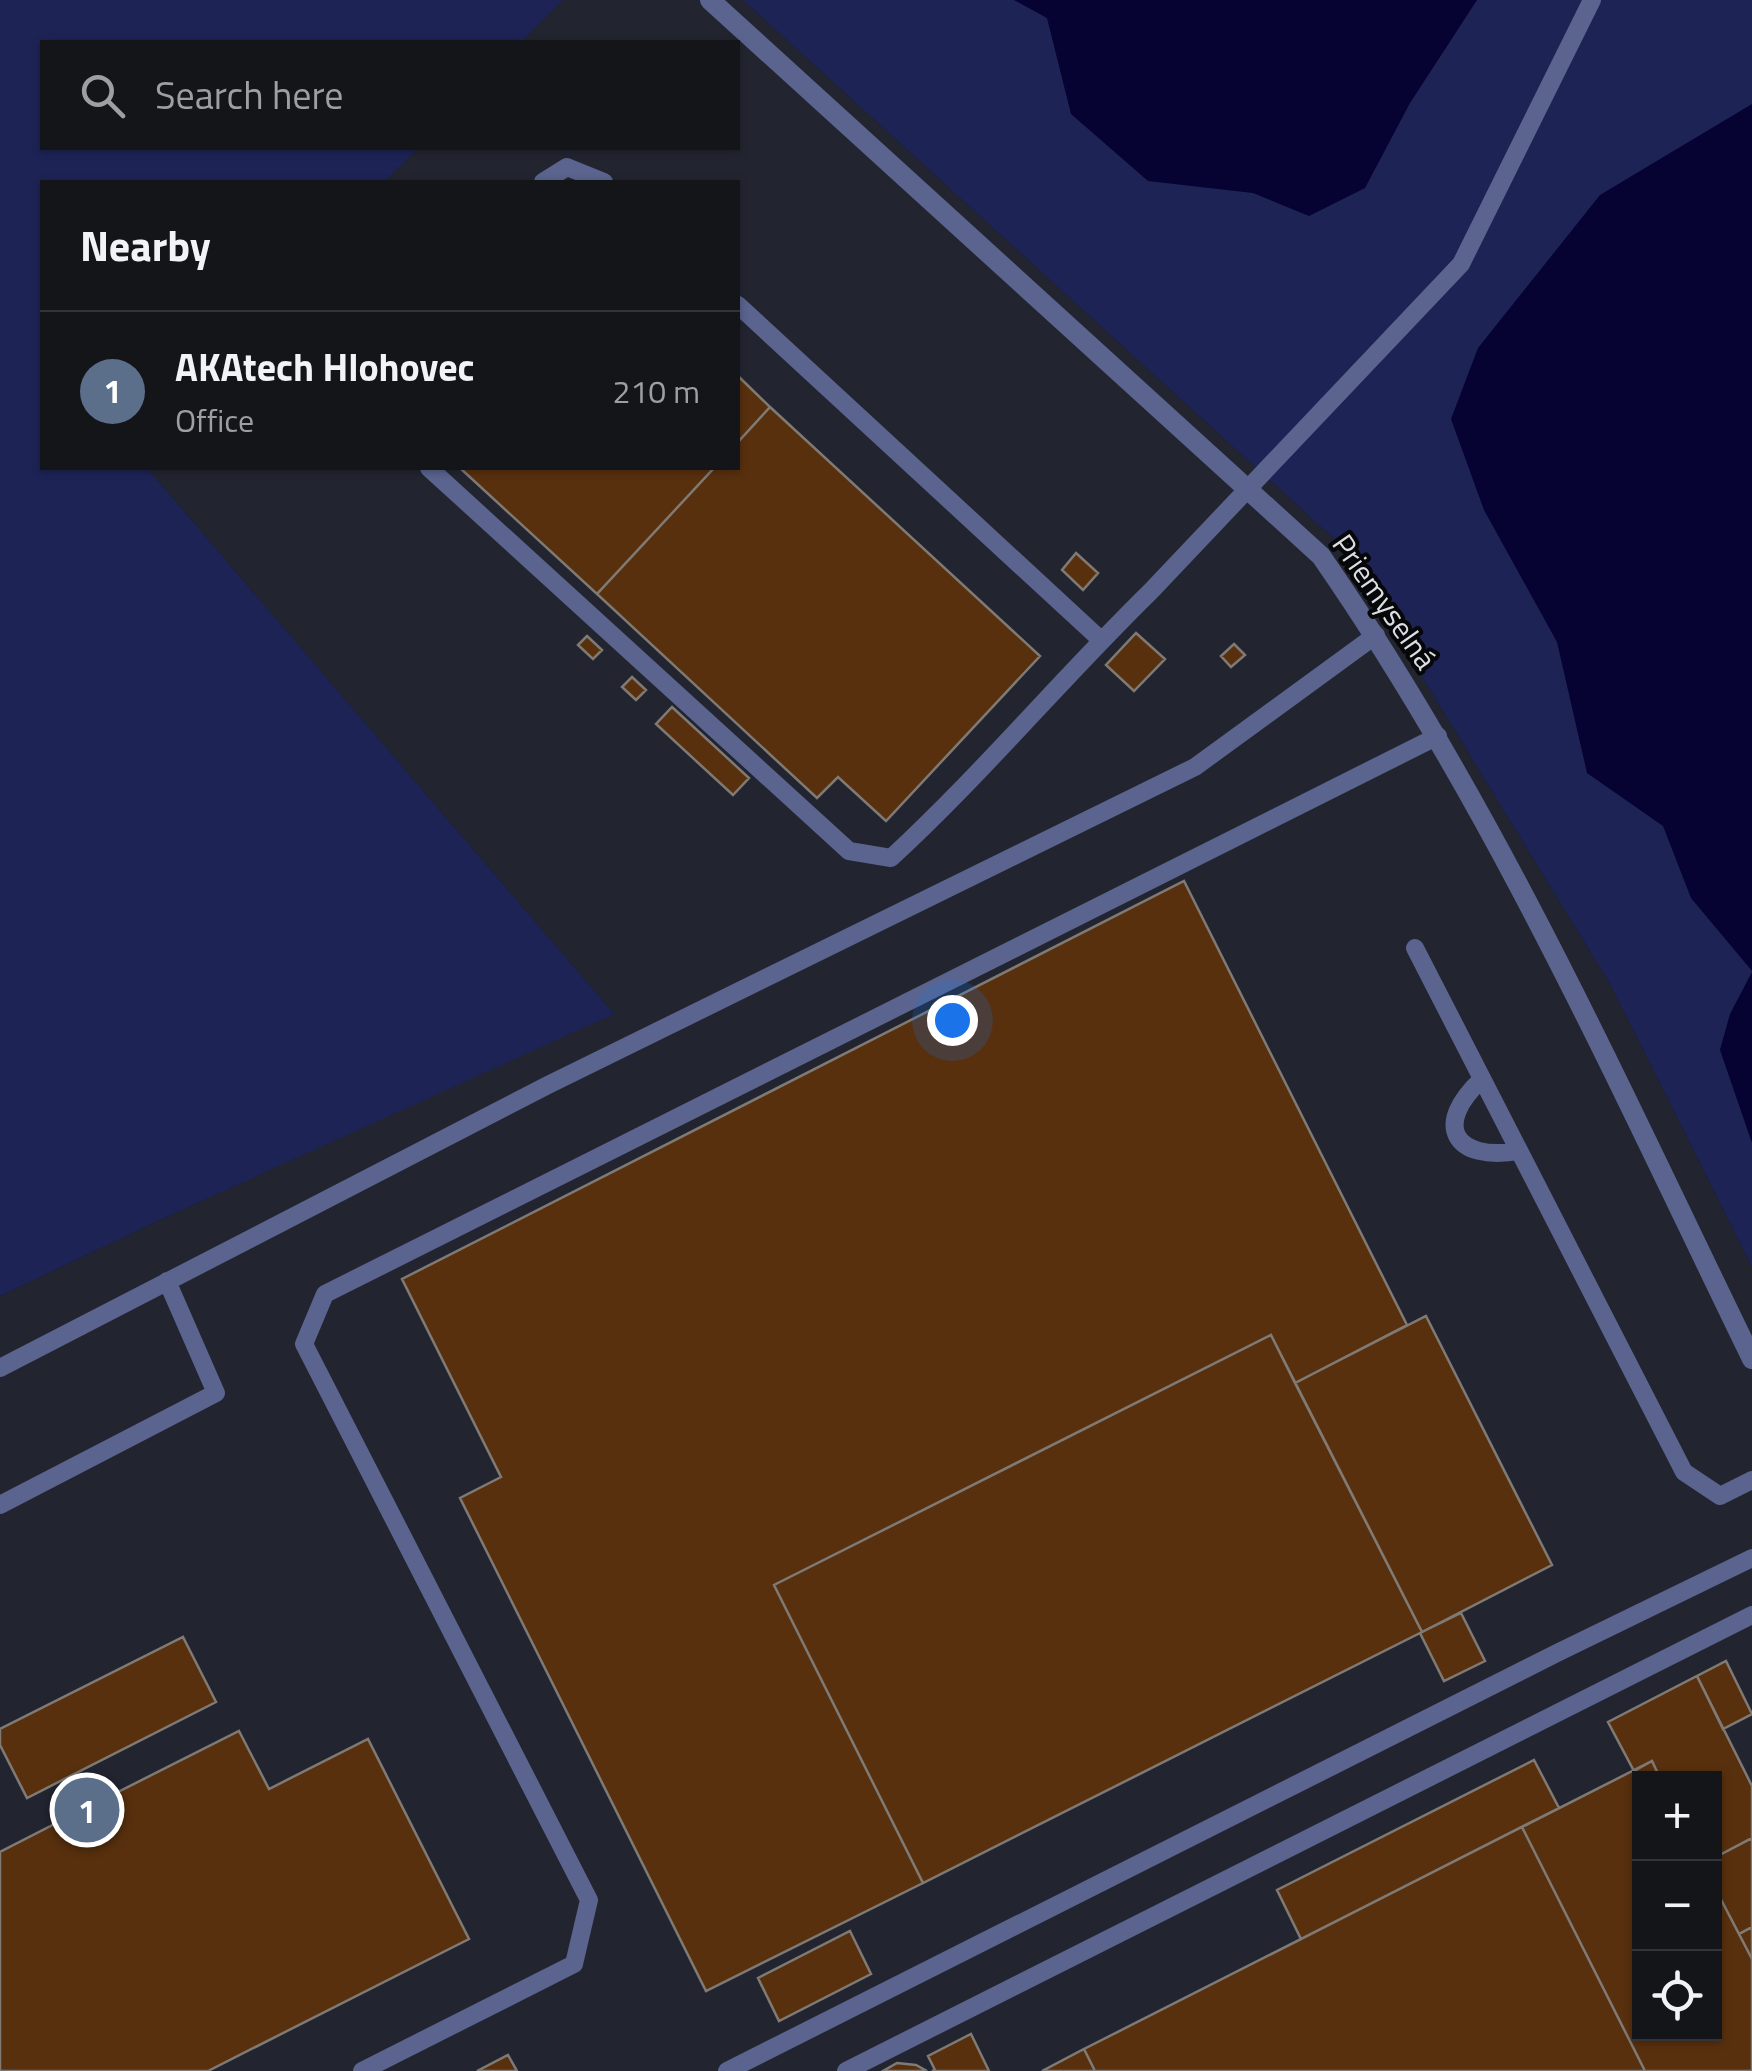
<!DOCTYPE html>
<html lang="en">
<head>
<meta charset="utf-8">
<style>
	:root { --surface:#141519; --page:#1d1e22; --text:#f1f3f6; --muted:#9d9fa2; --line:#333438; --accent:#0b8043 }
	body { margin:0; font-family:"Titillium Web",sans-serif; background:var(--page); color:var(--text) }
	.controls { position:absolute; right:30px; bottom:30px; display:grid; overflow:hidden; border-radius:0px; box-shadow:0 2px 8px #0004 }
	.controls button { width:90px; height:90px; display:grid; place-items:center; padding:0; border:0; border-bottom:2px solid var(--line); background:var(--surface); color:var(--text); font:50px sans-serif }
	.you { position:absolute; left:952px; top:1020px; width:35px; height:35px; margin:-25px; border:8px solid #fff; border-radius:50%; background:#1a73e8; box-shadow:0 0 0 15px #1a73e833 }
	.badge { display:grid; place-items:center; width:65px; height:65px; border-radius:50%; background:var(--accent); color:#fff; font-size:32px; font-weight:700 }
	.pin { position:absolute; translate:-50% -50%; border:5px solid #fff; box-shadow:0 2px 10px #0006 }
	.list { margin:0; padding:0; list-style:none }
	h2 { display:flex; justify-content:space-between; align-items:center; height:130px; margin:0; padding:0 40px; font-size:42px }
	h2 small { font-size:32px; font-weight:400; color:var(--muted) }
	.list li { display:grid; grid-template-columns:65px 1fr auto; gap:30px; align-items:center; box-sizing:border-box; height:160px; padding:0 40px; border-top:2px solid var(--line) }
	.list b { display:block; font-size:38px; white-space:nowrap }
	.list p { margin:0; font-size:32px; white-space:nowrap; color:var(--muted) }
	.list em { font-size:32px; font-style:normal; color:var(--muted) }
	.icon { flex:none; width:55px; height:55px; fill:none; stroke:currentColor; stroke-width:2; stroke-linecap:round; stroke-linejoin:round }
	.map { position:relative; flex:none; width:1752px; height:2071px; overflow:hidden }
	.search { position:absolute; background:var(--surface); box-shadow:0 2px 8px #0004; left:40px; top:40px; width:700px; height:110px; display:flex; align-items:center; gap:25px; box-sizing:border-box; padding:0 35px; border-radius:0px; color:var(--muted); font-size:38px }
	.panel { position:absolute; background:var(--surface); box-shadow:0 2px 8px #0004; left:40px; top:180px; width:700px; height:290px; border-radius:0px }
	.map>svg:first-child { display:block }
	.built { fill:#222530; fill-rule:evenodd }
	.green { fill:#1d2355 }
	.water { fill:#060232 }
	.building { fill:#58300e; stroke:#807a75; stroke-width:2.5 }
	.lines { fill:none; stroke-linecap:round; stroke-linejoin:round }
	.service { stroke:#5a648e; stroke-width:18 }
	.minor { stroke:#5a648e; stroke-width:20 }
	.labels { text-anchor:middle; stroke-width:8; stroke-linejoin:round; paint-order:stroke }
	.street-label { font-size:30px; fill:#dddee1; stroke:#060709 }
</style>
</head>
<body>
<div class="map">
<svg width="1752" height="2071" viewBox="0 0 1752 2071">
	<rect width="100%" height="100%" fill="#1b1c21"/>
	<!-- built -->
	<path class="built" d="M563,0H743L1342,546L1610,984L1752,1267V2071H0V1296L160,1220L613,1013L147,468H738V182H384L418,148H738V42H521ZM1640,1778H1714V2034H1640Z"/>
	<!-- green -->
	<path class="green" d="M0,0H563L521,42H42V148H418L384,182H42V468H147L614,1014L160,1220L0,1296Z
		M743,0H1752V1267L1610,984L1342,546Z"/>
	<!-- water -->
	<path class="water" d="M1014,0H1477L1410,103L1365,188L1309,216L1253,193L1148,181L1071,114L1047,18Z
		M1752,104V971L1691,898L1663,826L1587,773L1557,642L1484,510L1451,419L1478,348L1600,195Z
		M1752,972V1143L1720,1050L1730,1014Z"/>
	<!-- building -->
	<path class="building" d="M738,376L770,407L738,442Z
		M770,407L1040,656L886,821L838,777L817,798L597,594L714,468H738V442Z
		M460,468H714L597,594Z
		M1076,553L1098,573L1083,590L1062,570Z
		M1136,633L1165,659L1134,691L1106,665Z
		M587,636L602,650L593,659L578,645Z
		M1234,644L1245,655L1231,667L1221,656Z
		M632,677L646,690L636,700L622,687Z
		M672,707L749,778L733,795L656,724Z
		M1184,881L1407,1325L1295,1383L1271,1335L774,1585L923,1883L706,1991L460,1498L501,1477L402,1279Z
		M1426,1316L1552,1565L1422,1632L1295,1383Z
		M1271,1335L1422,1632L923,1883L774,1585Z
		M1461,1613L1485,1661L1444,1681L1420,1633Z
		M183,1637L216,1702L27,1798L0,1745V1729Z
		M1726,1661L1752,1714L1723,1729L1697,1676Z
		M1697,1676L1752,1786V1838L1714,1858V1778H1660L1652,1761L1634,1771L1608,1722Z
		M239,1731L269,1789L368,1739L469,1939L208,2071H0V1852L70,1816L63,1804L94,1789L100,1801Z
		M1534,1760L1559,1808L1301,1939L1277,1890Z
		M1652,1761L1660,1778H1640V2034H1714V1886L1752,1959V2071H1645L1522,1827Z
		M1522,1827L1645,2071H1095L1084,2049Z
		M1752,1838V1927L1739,1934L1714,1886V1858Z
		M1752,1927V1959L1739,1934Z
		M850,1931L871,1974L779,2021L758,1978Z
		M971,2034L989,2071H932L935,2070L928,2056Z
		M1084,2049L1095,2071H1042Z
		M508,2055L517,2071H477Z
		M897,2063L916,2065L927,2071H883Z"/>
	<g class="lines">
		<!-- service -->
		<path class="service" d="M543,182L567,167L604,182
			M738,305L1101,640
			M429,468L849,851L891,858C983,773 1062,678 1151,591L1461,264L1592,0
			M1415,948L1684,1472L1720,1496L1752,1480
			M1482,1079C1432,1125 1454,1162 1519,1151
			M0,1368L548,1085L1195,767L1376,635
			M0,1505L216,1393L167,1281
			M362,2071L574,1964L589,1900L304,1344L325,1294L1438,736
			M727,2071L1559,1652L1752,1558
			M846,2071L1752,1615"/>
		<!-- minor -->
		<path class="minor" d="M710,0L1321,556C1495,807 1619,1086 1752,1359"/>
	</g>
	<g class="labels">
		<!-- street labels -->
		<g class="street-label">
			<text transform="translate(1384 602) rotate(55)" y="10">Priemyselná</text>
		</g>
	</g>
</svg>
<div class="controls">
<button>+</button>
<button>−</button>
<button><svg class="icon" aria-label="locate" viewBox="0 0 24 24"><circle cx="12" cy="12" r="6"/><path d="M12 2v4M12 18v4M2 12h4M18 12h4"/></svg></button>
</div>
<div class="you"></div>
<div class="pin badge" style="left:87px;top:1810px;background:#5c6f8a">1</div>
<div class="search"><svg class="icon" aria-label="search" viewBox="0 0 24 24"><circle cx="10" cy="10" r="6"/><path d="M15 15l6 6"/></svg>Search here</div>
<section class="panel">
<h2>Nearby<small></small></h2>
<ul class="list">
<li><span class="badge" style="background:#5c6f8a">1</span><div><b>AKAtech Hlohovec</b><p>Office</p></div><em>210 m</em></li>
</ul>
</section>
</div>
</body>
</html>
